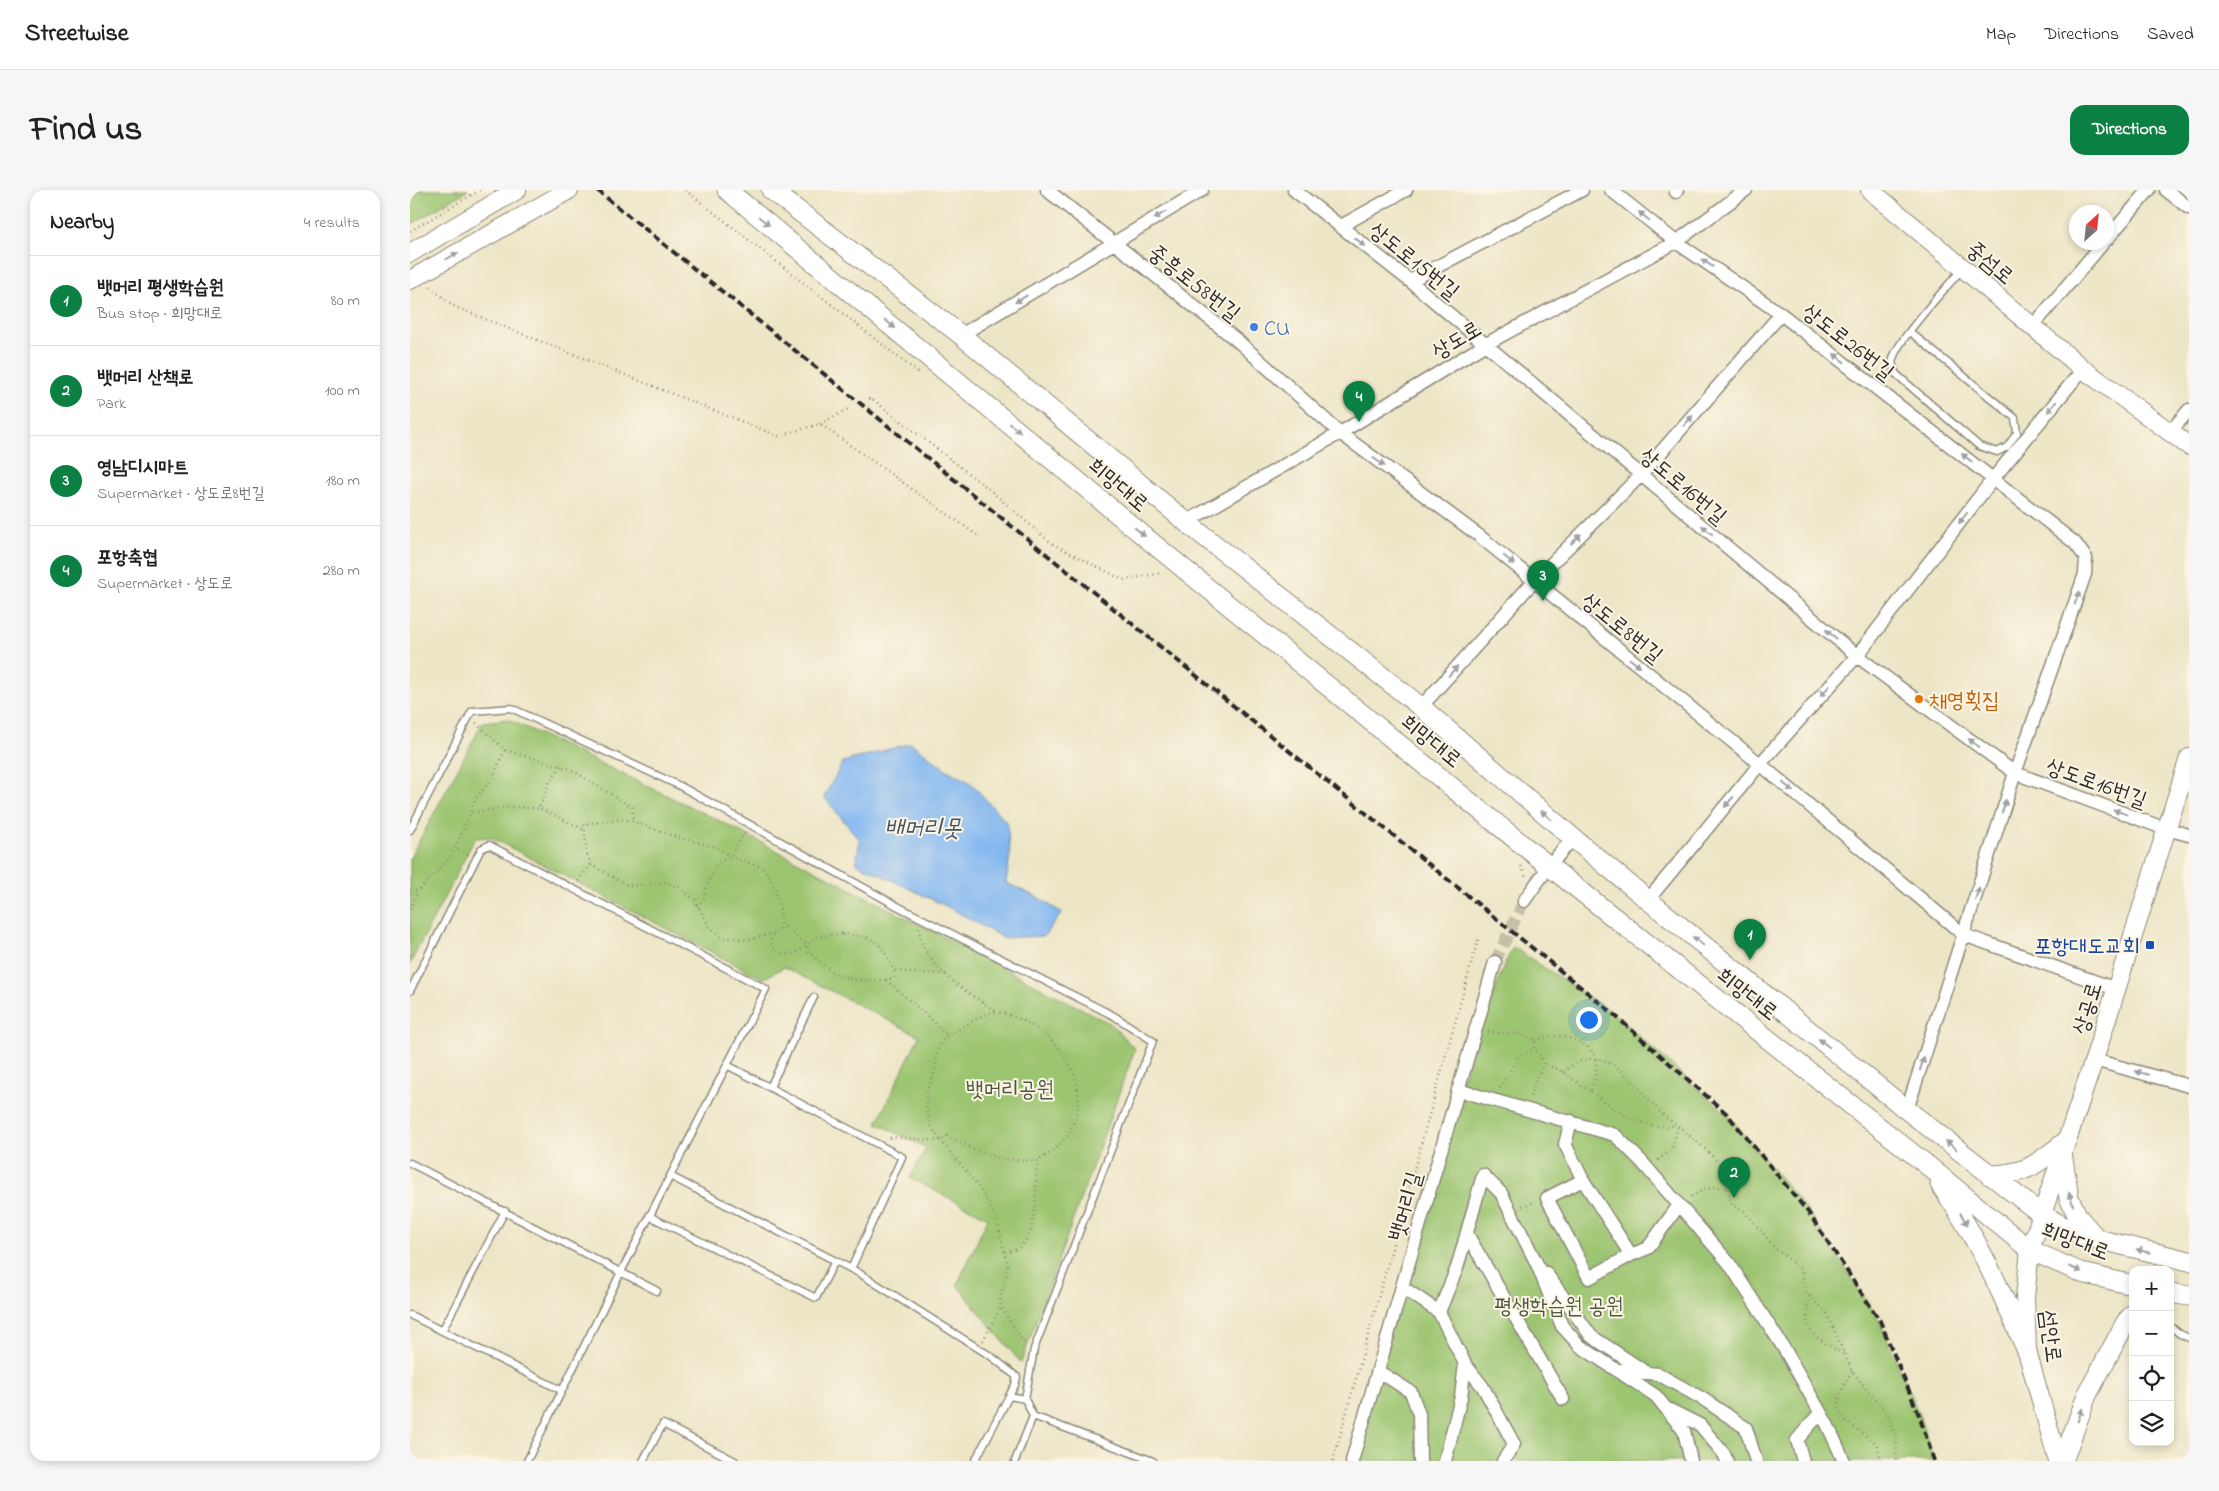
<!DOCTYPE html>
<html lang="en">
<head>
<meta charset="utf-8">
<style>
	:root { --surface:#fff; --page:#f6f6f6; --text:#202124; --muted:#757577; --line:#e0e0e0; --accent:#0b8043 }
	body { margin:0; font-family:"Indie Flower","Poor Story",sans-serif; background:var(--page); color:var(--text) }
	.controls { position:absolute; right:15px; bottom:15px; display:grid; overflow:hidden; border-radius:10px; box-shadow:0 2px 8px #0003 }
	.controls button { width:45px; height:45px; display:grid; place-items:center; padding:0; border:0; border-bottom:1px solid var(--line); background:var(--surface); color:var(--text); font:25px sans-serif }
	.compass { position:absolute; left:1659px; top:15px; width:45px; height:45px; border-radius:50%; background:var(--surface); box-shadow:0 2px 8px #0003; rotate:27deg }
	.you { position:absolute; left:1178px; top:829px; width:18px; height:18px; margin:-12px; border:4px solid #fff; border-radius:50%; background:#1a73e8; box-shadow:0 0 0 8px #1a73e833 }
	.badge { display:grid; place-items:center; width:32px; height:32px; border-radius:50%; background:var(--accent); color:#fff; font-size:16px; font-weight:700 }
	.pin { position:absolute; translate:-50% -41px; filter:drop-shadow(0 1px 2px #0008) }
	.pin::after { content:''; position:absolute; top:26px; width:18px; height:15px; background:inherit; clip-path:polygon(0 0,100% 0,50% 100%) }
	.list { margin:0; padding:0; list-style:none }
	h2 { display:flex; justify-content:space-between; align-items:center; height:65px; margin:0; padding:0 20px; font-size:21px }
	h2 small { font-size:16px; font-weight:400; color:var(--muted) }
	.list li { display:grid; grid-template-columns:32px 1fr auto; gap:15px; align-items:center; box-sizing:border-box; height:90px; padding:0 20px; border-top:1px solid var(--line) }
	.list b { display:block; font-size:19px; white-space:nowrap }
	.list p { margin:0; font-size:16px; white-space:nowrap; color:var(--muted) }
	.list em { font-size:16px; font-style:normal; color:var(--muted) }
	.icon { flex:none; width:28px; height:28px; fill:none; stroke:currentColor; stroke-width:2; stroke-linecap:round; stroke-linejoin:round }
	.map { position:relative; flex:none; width:1779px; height:1271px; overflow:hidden; border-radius:15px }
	header { display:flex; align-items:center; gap:30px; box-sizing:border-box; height:70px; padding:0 25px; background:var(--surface); border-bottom:1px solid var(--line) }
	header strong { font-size:24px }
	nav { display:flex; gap:28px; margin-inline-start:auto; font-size:18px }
	.intro { display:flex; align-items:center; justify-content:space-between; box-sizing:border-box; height:120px; padding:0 30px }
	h1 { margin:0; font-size:35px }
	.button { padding:12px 22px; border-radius:15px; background:var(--accent); color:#fff; font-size:18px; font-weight:700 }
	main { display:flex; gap:30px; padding:0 30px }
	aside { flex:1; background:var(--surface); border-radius:15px; box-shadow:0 2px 8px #0003 }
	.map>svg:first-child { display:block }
	.green { fill:#9cc571; stroke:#64784e }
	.water { fill:#83b7f1; stroke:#57718e }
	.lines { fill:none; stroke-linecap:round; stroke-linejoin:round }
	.street-tunnel { stroke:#c5c0a7; stroke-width:12; stroke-dasharray:12 6; stroke-linecap:butt }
	.lane-casing { stroke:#8c8878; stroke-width:9 }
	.street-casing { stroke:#8c8878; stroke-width:15 }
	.secondary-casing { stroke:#8c8878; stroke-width:20 }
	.primary-casing { stroke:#8c8878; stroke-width:21 }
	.path { stroke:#8c8878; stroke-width:2.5; stroke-dasharray:1 4; stroke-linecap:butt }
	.lane { stroke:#fff; stroke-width:6 }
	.street { stroke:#fff; stroke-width:12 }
	.secondary { stroke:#fff; stroke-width:18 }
	.primary { stroke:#fff; stroke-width:19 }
	.rail { stroke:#2b2b2b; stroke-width:4; stroke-dasharray:8 4; stroke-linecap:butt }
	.oneway { fill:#a0a0a0 }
	.shop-dot { fill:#3f7fe0; stroke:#fcf5e5; stroke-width:2 }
	.food-dot { fill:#e8710a; stroke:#fcf5e5; stroke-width:2 }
	.transit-dot { fill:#1a4fb4; stroke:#fcf5e5; stroke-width:2 }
	.labels { text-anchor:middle; stroke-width:4; stroke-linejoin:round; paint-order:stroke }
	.street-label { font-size:22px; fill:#2b2b2b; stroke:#fcf5e5 }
	.shop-label { font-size:22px; fill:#366cbe; stroke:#fcf5e5; text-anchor:start }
	.food-label { font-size:22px; fill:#c56008; stroke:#fcf5e5; text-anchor:start }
	.transit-label { font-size:22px; fill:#164399; stroke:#fcf5e5; text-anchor:end }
	.park-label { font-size:22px; fill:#4d5940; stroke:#fcf5e5 }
	.water-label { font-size:24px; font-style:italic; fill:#455566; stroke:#fcf5e5 }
</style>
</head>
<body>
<header>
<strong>Streetwise</strong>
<nav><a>Map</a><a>Directions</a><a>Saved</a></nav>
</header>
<div class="intro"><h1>Find us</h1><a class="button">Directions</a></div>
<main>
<aside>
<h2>Nearby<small>4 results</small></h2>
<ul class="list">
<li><span class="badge">1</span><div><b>뱃머리 평생학습원</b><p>Bus stop · 희망대로</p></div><em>80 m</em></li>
<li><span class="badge">2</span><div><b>뱃머리 산책로</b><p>Park</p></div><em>100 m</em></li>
<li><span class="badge">3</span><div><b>영남디시마트</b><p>Supermarket · 상도로8번길</p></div><em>180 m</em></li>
<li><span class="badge">4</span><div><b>포항축협</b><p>Supermarket · 상도로</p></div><em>280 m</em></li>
</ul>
</aside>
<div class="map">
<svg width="1779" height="1271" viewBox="0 0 1779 1271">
	<rect width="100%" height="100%" fill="#fcf5e5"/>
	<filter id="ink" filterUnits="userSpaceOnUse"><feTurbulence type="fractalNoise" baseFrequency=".02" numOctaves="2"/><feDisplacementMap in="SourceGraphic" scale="10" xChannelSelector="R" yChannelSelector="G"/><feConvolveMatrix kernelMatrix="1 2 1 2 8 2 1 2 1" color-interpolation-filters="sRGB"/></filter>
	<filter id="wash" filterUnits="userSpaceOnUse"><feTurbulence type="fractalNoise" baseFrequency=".0096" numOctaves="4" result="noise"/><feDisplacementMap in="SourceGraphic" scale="20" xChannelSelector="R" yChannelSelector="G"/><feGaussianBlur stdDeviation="1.12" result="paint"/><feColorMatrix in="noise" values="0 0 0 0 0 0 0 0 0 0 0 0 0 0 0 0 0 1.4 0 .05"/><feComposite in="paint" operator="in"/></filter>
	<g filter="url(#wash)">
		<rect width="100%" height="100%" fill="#ece5c6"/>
		<!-- green -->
		<path class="green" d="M0,0H58L0,35Z
			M98,529L308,630L701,834L725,859L611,1173L547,1095L578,1028L500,988L516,958L467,933L509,846L374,777L353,789L80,647L65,648L0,774V668L73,532Z
			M1103,757L1200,821L1317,924L1398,1022L1470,1131L1509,1225L1524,1271H942L1048,900L1094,776Z"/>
		<!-- water -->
		<path class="water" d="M501,553L537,580L561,593L597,633L600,664L596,693L629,708L652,723L634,746L593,748L544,720L446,673L450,650L414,607L433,572Z"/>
	</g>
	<g filter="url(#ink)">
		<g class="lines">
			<!-- street-tunnel -->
			<path class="street-tunnel" d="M1085,772L1114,711"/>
			<defs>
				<path id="lane" d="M1500,142L1605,228L1607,243L1597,257L1587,262L1569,256L1486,184C1484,179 1481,175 1483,169C1488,149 1537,97 1552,79
					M0,640L62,521L101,518L270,596L489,717L704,826L743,851L624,1159L615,1209L623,1226L743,1271
					M0,801L71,659L79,655L356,799L211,1082L117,1271
					M317,875L492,967L441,1079
					M360,897L404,807
					M0,973L247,1101
					M260,986L449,1083L582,1167L607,1187L605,1195L599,1206
					M239,1026L406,1108L425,1071
					M1760,1118L1762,1104
					M0,1125L151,1200
					M1760,1136L1770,1144L1779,1148
					M32,1141L95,1021
					M233,1271L253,1234L325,1271
					M565,1271L599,1206L615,1209
					M605,1271L623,1226"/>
				<path id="street" d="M637,0L829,152L930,243L1068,345L1350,574L1554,745L1706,799
					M884,0L1000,91L1447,466L1605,583L1756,639L1779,645
					M1201,0L1266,52L1371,124L1665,353L1676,368L1675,384L1605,583L1497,920
					M1756,0L1779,18
					M1266,2L1267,0
					M931,36L996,0
					M1696,50L1739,0
					M1000,91L1172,0
					M1623,136L1694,52
					M551,145L792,0
					M1761,241L1779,220
					M776,332L930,243L1076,154L1266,52L1336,0
					M1011,517L1124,391L1231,285L1371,124
					M1238,710L1350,574L1447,466L1583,289L1673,179
					M1114,711L1139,676L1163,648
					M1684,870L1779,896
					M1048,900L1205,945L1232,972L1319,1073L1375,1160L1418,1236L1434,1271
					M1161,931L1155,954L1173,990L1137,1008L1179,1088L1221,1065L1238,1058L1269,1015
					M1173,990L1221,1065
					M1057,1044L1153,1209
					M1136,1083L1181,1146L1234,1181
					M992,1097L1029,1122L1055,1174L1051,1207L1035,1271
					M1029,1122L1047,1078L1073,985L1091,1003L1127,1074L1152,1136L1170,1156L1246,1206L1274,1241L1281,1271
					M1055,1174L1073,1197L1104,1254L1093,1271
					M1209,1180L1248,1184L1293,1209L1336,1238L1346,1271
					M968,1181L1001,1202L1009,1224L1010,1271
					M1258,1219L1290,1235L1314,1264L1317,1271
					M942,1271L1085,772
					M1393,1271L1387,1250L1410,1223"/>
				<path id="secondary" d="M1460,0L1673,179L1779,256
					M0,63L107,0
					M0,90L159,0
					M1648,1271L1617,1161L1615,1107L1620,1060L1684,870L1779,568"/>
				<path id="primary" d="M317,0L746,356L1120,661L1517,975L1620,1060L1672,1083L1723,1095
					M361,0L551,145L776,332L1011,517L1163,648L1238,710L1497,920L1631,1024L1662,1041L1687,1049L1779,1071
					M1652,962L1659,1008L1668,1027L1687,1049
					M1579,985C1618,984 1625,975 1655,952
					M1530,994C1568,1048 1591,1101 1617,1161
					M1760,1103L1779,1106
					M1653,1271L1677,1205L1716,1132L1723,1124"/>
			</defs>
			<!-- lane casing -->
			<use href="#lane" class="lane-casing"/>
			<!-- street casing -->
			<use href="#street" class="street-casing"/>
			<!-- secondary casing -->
			<use href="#secondary" class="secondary-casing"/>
			<!-- primary casing -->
			<use href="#primary" class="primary-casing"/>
			<!-- path -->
			<path class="path" d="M275,0L510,184
				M0,41L70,0
				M20,97L45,117L368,246L410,234L567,345
				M459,209L461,208L580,300L641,353L713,390L751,383
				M410,234L440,218
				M66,533L95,560L160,579L222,617L224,632
				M95,560L81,590L65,609L60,623L96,617L129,618
				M151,576L140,591L129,618L175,640
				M58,664L45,659L60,623
				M181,675L177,664L174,634L213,629L228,633L263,646L309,658L320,667L351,677L358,683L363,694L370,719L371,732L370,739
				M1111,676L1116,687
				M168,691L181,675L219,696L254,692L269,697L285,710L299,736L311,747L338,750L364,743
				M0,700L8,701L37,671L45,659
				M288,717L294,708L297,695L307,673L320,667L335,642
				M0,719L8,701
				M375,737L397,755C384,766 370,769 360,753C362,743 366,740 375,737Z
				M509,738C510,775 560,804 587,822
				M432,744C441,746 455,746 463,750C473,755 485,778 484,788C465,793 440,791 423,782C414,777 406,768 398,762L397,755L408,746Z
				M485,780L501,783L536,784
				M476,790L521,829L537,846
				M1078,842L1110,844L1125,850L1124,859L1109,866L1089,899
				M1125,850C1131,849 1138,846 1144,846C1156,845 1181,854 1185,867C1188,878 1184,891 1181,902L1148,879L1134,874
				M1153,882C1204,838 1231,915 1268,936L1262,959L1247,971
				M1181,902C1209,923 1225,936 1261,937L1264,934
				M1120,906L1126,889L1134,874L1131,866L1124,859
				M1268,936C1282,948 1307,966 1314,983C1315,988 1316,994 1317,999C1302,994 1293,1000 1280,1007
				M480,948L483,947L531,951L568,996L587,1029L598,1078L590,1108L591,1117
				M1317,999L1322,1015L1334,1021L1366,1059L1391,1080L1396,1103L1416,1122L1442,1181L1478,1225L1487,1248L1486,1271
				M1112,1016L1124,1012
				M595,1062C599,1061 606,1060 610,1057C629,1042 625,994 627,971L591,969L565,960L537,946L531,951C520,939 513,917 517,901C519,895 523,890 524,884C527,875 526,866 529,857C533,846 545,841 555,836C564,830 574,823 586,822C594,822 604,827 611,830C673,857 694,936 627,971
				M1400,1106C1390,1145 1405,1146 1435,1165
				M573,1151L591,1117L614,1153
				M1442,1181C1414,1227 1432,1227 1467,1254L1471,1271
				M923,1271L1069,746"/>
			<!-- lane -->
			<use href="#lane" class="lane"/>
			<!-- street -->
			<use href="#street" class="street"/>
			<!-- secondary -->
			<use href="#secondary" class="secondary"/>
			<!-- primary -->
			<use href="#primary" class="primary"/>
			<!-- rail -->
			<path class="rail" d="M187,0L1200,821L1317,924L1398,1022L1470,1131L1509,1225L1524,1271"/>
		</g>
		<!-- one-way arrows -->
		<defs><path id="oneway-solid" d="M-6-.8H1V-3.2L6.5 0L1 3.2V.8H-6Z" transform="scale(1.25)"/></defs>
		<g class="oneway">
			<use href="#oneway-solid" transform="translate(750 25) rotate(149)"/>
			<use href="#oneway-solid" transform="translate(1234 26) rotate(-141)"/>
			<use href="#oneway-solid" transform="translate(354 31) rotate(39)"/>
			<use href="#oneway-solid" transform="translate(950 52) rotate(38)"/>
			<use href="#oneway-solid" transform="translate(42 66) rotate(-30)"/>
			<use href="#oneway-solid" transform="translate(1297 73) rotate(-146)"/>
			<use href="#oneway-solid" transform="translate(611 109) rotate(149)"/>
			<use href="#oneway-solid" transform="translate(480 134) rotate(39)"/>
			<use href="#oneway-solid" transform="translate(1429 168) rotate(-142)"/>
			<use href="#oneway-solid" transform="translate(1642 217) rotate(129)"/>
			<use href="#oneway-solid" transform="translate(1278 231) rotate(-49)"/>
			<use href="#oneway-solid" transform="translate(605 238) rotate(40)"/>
			<use href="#oneway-solid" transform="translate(1557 268) rotate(-142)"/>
			<use href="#oneway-solid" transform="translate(969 272) rotate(36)"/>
			<use href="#oneway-solid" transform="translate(1553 328) rotate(128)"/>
			<use href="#oneway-solid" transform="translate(1297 340) rotate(-140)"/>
			<use href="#oneway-solid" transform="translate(730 342) rotate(40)"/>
			<use href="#oneway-solid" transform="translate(1166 349) rotate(-45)"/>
			<use href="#oneway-solid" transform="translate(1099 370) rotate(39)"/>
			<use href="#oneway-solid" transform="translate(1667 408) rotate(-70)"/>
			<use href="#oneway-solid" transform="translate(1421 444) rotate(-140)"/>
			<use href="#oneway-solid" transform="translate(1225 473) rotate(39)"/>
			<use href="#oneway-solid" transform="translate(1043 481) rotate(-48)"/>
			<use href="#oneway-solid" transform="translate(1415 501) rotate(132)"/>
			<use href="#oneway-solid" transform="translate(1564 553) rotate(-143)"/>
			<use href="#oneway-solid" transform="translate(1378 597) rotate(40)"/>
			<use href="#oneway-solid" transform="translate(1319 612) rotate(130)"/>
			<use href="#oneway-solid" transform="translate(1594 616) rotate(-73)"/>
			<use href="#oneway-solid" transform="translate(1710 622) rotate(-160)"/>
			<use href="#oneway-solid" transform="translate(1136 625) rotate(-139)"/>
			<use href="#oneway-solid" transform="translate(1567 704) rotate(-73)"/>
			<use href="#oneway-solid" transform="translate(1288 751) rotate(-141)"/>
			<use href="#oneway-solid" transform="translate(1414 853) rotate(-141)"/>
			<use href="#oneway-solid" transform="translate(1512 874) rotate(-72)"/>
			<use href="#oneway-solid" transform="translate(1732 883) rotate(-164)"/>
			<use href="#oneway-solid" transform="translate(1541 955) rotate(-142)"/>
			<use href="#oneway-solid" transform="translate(1661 1009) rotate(-109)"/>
			<use href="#oneway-solid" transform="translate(1554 1029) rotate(58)"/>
			<use href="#oneway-solid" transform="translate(1733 1061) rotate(-165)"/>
			<use href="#oneway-solid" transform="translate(1665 1079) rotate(23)"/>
			<use href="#oneway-solid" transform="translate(1670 1225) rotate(-70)"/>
		</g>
	</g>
	<!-- markers -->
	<circle class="shop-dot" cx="844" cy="137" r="5"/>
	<circle class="food-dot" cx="1509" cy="509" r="5"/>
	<rect class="transit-dot" x="1735" y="750" width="10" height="10" rx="2.5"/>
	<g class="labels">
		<!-- street labels -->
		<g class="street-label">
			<text transform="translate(1005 70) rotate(39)" y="8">상도로15번길</text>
			<text transform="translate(1581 72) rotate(40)" y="8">중섬로</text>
			<text transform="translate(785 92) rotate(38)" y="8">중흥로58번길</text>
			<text transform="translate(1046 149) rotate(-31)" y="8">상도로</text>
			<text transform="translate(1439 151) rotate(38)" y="8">상도로26번길</text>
			<text transform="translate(709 294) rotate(40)" y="8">희망대로</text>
			<text transform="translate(1274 295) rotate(40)" y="8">상도로16번길</text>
			<text transform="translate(1213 437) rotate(39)" y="8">상도로8번길</text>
			<text transform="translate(1022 550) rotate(39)" y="8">희망대로</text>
			<text transform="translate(1687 592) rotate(20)" y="8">상도로16번길</text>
			<text transform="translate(1338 803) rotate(38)" y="8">희망대로</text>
			<text transform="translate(1676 818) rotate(-73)" y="8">상공로</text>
			<text transform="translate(994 1016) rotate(-74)" y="8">뱃머리길</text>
			<text transform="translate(1666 1050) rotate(21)" y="8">희망대로</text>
			<text transform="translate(1642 1146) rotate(83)" y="8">섬안로</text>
		</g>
		<!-- shop labels -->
		<g class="shop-label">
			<text x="854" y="145">CU</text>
		</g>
		<!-- food labels -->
		<g class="food-label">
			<text x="1519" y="517">채영횟집</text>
		</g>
		<!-- transit labels -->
		<g class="transit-label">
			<text x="1730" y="763">포항대도교회</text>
		</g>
		<!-- park labels -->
		<g class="park-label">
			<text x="600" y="906">뱃머리공원</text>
			<text x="1149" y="1123">평생학습원 공원</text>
		</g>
		<!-- water labels -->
		<g class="water-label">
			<text x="513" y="645">배머리못</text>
		</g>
	</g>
</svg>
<div class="controls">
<button>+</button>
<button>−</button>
<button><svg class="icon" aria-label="locate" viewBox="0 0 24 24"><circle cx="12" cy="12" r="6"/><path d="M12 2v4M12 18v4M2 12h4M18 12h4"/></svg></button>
<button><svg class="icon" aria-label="layers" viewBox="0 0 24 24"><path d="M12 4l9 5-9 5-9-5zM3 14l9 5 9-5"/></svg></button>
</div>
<svg class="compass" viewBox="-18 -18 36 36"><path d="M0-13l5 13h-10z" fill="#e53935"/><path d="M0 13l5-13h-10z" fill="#757577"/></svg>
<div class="you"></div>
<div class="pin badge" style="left:1340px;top:770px">1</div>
<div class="pin badge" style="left:1324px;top:1008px">2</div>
<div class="pin badge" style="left:1133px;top:411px">3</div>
<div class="pin badge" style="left:949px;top:232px">4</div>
</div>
</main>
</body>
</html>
